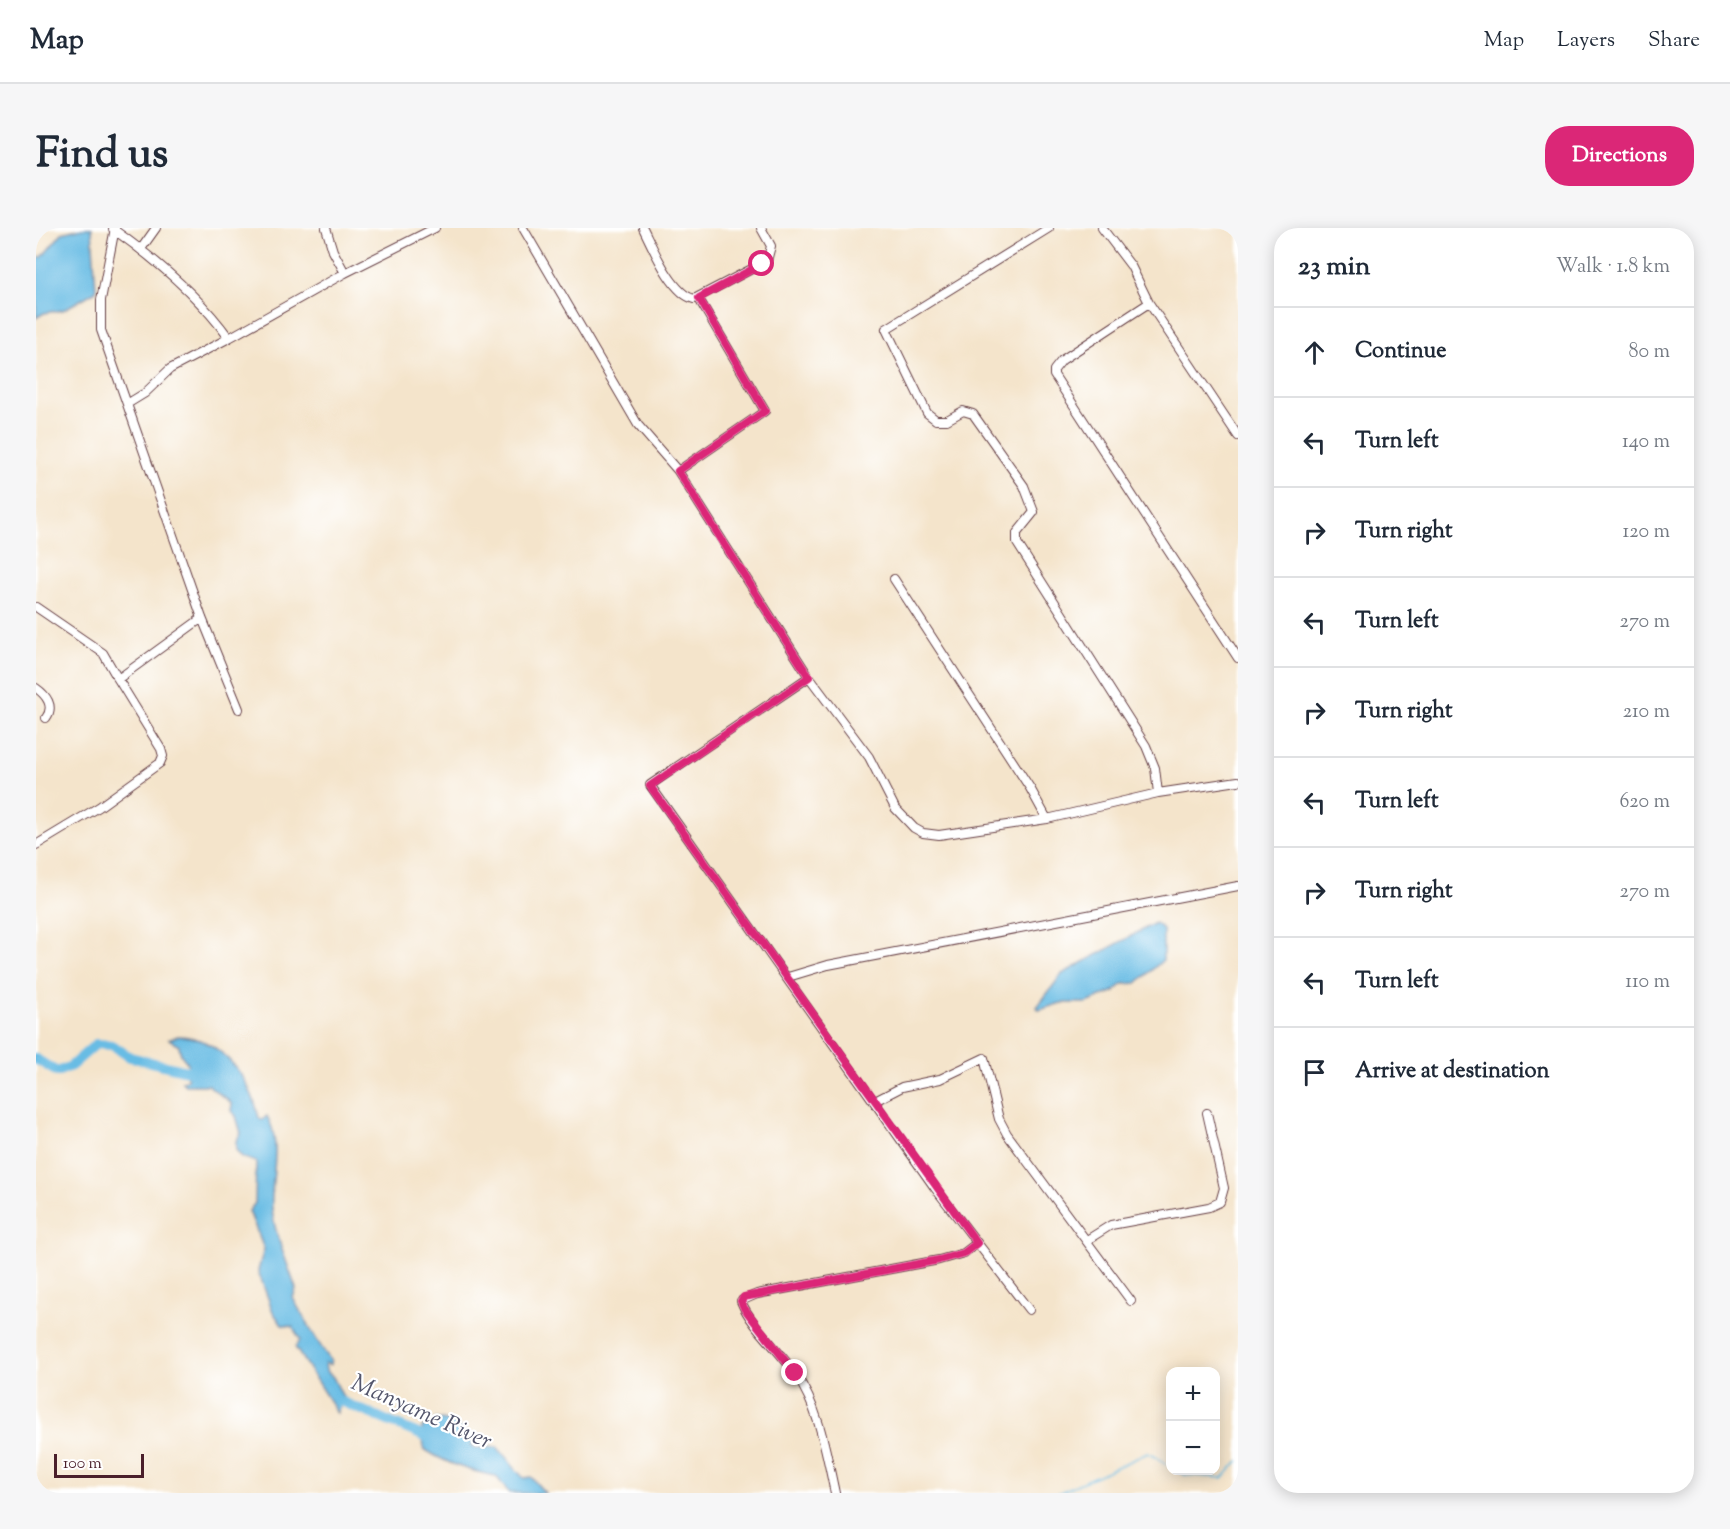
<!DOCTYPE html>
<html lang="en">
<head>
<meta charset="utf-8">
<style>
	:root { --surface:#fff; --page:#f6f6f7; --text:#1f2937; --muted:#747a83; --line:#e0e1e3; --accent:#db2777 }
	body { margin:0; font-family:"Sorts Mill Goudy",serif; background:var(--page); color:var(--text) }
	.controls { position:absolute; right:18px; bottom:18px; display:grid; overflow:hidden; border-radius:12px; box-shadow:0 3px 15px #0003 }
	.controls button { width:54px; height:54px; display:grid; place-items:center; padding:0; border:0; border-bottom:2px solid var(--line); background:var(--surface); color:var(--text); font:30px sans-serif }
	.scale { position:absolute; left:18px; bottom:15px; width:90px; box-sizing:border-box; padding-left:6px; border:3px solid #4a1f2b; border-top:0; font-size:16px; line-height:21px; white-space:nowrap; color:#4a1f2b; -webkit-text-stroke:4px #fff; paint-order:stroke }
	.stop { position:absolute; width:18px; height:18px; margin:-14px; border:4px solid #db2777; border-radius:50%; background:#fff }
	.stop.end { background:#db2777; border-color:#fff; box-shadow:0 2px 6px #0008 }
	.list { margin:0; padding:0; list-style:none }
	h2 { display:flex; justify-content:space-between; align-items:center; height:78px; margin:0; padding:0 24px; font-size:26px }
	h2 small { font-size:20px; font-weight:400; color:var(--muted) }
	.list li { display:grid; grid-template-columns:39px 1fr auto; gap:18px; align-items:center; box-sizing:border-box; height:90px; padding:0 24px; border-top:2px solid var(--line) }
	.list b { display:block; font-size:22px; white-space:nowrap }
	.list em { font-size:20px; font-style:normal; color:var(--muted) }
	.icon { flex:none; width:33px; height:33px; fill:none; stroke:currentColor; stroke-width:2; stroke-linecap:round; stroke-linejoin:round }
	.map { position:relative; flex:none; width:1202px; height:1265px; overflow:hidden; border-radius:24px }
	header { display:flex; align-items:center; gap:36px; box-sizing:border-box; height:84px; padding:0 30px; background:var(--surface); border-bottom:2px solid var(--line) }
	header strong { font-size:28px }
	nav { display:flex; gap:33px; margin-inline-start:auto; font-size:21px }
	.intro { display:flex; align-items:center; justify-content:space-between; box-sizing:border-box; height:144px; padding:0 36px }
	h1 { margin:0; font-size:42px }
	.button { padding:15px 27px; border-radius:24px; background:var(--accent); color:#fff; font-size:21px; font-weight:700 }
	main { display:flex; gap:36px; padding:0 36px }
	aside { flex:1; background:var(--surface); border-radius:24px; box-shadow:0 3px 15px #0003 }
	.map>svg:first-child { display:block }
	.water { fill:#68bce4; stroke:#596e88; stroke-width:1.5 }
	.lines { fill:none; stroke-linecap:round; stroke-linejoin:round }
	.stream { stroke:#68bce4; stroke-width:1.5 }
	.river { stroke:#68bce4; stroke-width:10 }
	.minor-casing { stroke:#643d43; stroke-width:10 }
	.minor { stroke:#fff; stroke-width:8 }
	.route { stroke:#db2777; stroke-width:8 }
	.labels { text-anchor:middle; stroke-width:4.5; stroke-linejoin:round; paint-order:stroke }
	.water-label { font-size:24px; font-style:italic; fill:#54566c; stroke:#fff }
</style>
</head>
<body>
<header>
<strong>Map</strong>
<nav><a>Map</a><a>Layers</a><a>Share</a></nav>
</header>
<div class="intro"><h1>Find us</h1><a class="button">Directions</a></div>
<main>
<div class="map">
<svg width="1202" height="1265" viewBox="0 0 1202 1265">
	<rect width="100%" height="100%" fill="#fff"/>
	<filter id="ink" filterUnits="userSpaceOnUse"><feTurbulence type="fractalNoise" baseFrequency=".0167" numOctaves="2"/><feDisplacementMap in="SourceGraphic" scale="12" xChannelSelector="R" yChannelSelector="G"/><feConvolveMatrix kernelMatrix="1 2 1 2 8 2 1 2 1" color-interpolation-filters="sRGB"/></filter>
	<filter id="wash" filterUnits="userSpaceOnUse"><feTurbulence type="fractalNoise" baseFrequency=".008" numOctaves="4" result="noise"/><feDisplacementMap in="SourceGraphic" scale="24" xChannelSelector="R" yChannelSelector="G"/><feGaussianBlur stdDeviation="1.35" result="paint"/><feColorMatrix in="noise" values="0 0 0 0 0 0 0 0 0 0 0 0 0 0 0 0 0 1.4 0 .05"/><feComposite in="paint" operator="in"/></filter>
	<g filter="url(#wash)">
		<rect width="100%" height="100%" fill="#f4e4cb"/>
		<!-- water -->
		<path class="water" d="M46,0H56L60,63L27,82L8,85L0,90V30L6,29L26,5Z
			M1119,695L1127,701V732L1101,755L1087,756L1079,763L1051,775H1025L1003,782L1001,779L1026,746Z
			M142,808C185,808 215,852 223,890L226,892L231,888C247,916 234,950 236,980C238,1006 252,1036 260,1061L257,1070C269,1092 280,1113 295,1133L294,1137L289,1135L290,1143L297,1149L307,1169L301,1185L259,1119L264,1112L257,1099L246,1097L237,1084L222,1043L228,1021L213,983L219,975L220,934L206,929L200,922V913L205,905L200,888L195,883L196,876C189,867 180,866 173,857H149L146,854L152,852L150,846L154,838L145,827L143,818L133,811Z
			M400,1191L416,1194L440,1210L435,1217L439,1220L461,1219C471,1229 478,1241 488,1250L495,1249L509,1265H473L460,1248C433,1243 411,1236 388,1221L386,1199Z"/>
		<g class="lines">
			<!-- stream -->
			<path class="stream" d="M1141,1242L1149,1247L1187,1250L1202,1233
				M1022,1265L1112,1225L1134,1238"/>
			<!-- river -->
			<path class="river" d="M0,831L21,844L35,838L60,816L76,817L94,829L151,843L162,839
				M297,1165L302,1172L399,1213"/>
		</g>
	</g>
	<g filter="url(#ink)">
		<g class="lines">
			<defs>
				<path id="minor" d="M79,0L65,72V102L166,390L203,481
					M290,0L297,23L309,45
					M487,0L602,197L642,243L773,449L833,529L859,580L878,600L887,605L903,607L1011,591L1122,565L1202,553
					M607,0C617,20 636,66 658,71L731,33L735,18L725,0
					M1013,0L850,101L891,185L900,192H911L927,183L937,186L988,258L998,284L981,305V315L1110,518L1119,540L1122,565
					M1066,0L1095,38L1113,75L1202,208
					M77,1C119,31 163,68 193,110L309,45L399,0
					M105,21L120,0
					M1113,75L1026,132L1018,142V147L1202,430
					M91,176L109,165L134,141L193,110
					M642,243L729,183L663,71
					M858,351L994,560L1011,591
					M0,379L67,425L82,451
					M773,449L614,557L899,960L993,1082
					M0,460C10,467 19,478 10,490
					M0,617L63,579L124,535L127,528L125,521L82,451L166,390
					M752,749L792,737L1202,658
					M839,873L866,859L904,851L948,830L963,891L971,906L1095,1073
					M1051,1012L1075,997L1173,979L1184,974L1188,960L1171,885
					M799,1265C790,1225 784,1182 760,1147C744,1122 716,1100 705,1073L721,1066L903,1032L928,1025L941,1015"/>
			</defs>
			<!-- minor casing -->
			<use href="#minor" class="minor-casing"/>
			<!-- minor -->
			<use href="#minor" class="minor"/>
		</g>
	</g>
	<g class="lines" filter="url(#ink)">
		<!-- route -->
		<path class="route" d="M726,36L663,70L729,183L642,243L773,449L614,558L941,1015L928,1025L903,1032L708,1069L705,1073L708,1080L759,1145"/>
	</g>
	<g class="labels">
		<!-- water labels -->
		<g class="water-label">
			<text transform="translate(386 1183) rotate(24)" y="8">Manyame River</text>
		</g>
	</g>
</svg>
<div class="controls">
<button>+</button>
<button>−</button>
</div>
<div class="scale">100 m</div>
<div class="stop" style="left:726px;top:36px"></div>
<div class="stop end" style="left:759px;top:1145px"></div>
</div>
<aside>
<h2>23 min<small>Walk · 1.8 km</small></h2>
<ul class="list">
<li><svg class="icon" aria-label="ahead" viewBox="0 0 24 24"><path d="M12 20V5M6 11l6-6 6 6"/></svg><div><b>Continue</b></div><em>80 m</em></li>
<li><svg class="icon" aria-label="left" viewBox="0 0 24 24"><path d="M17 20v-9H6M10 6l-5 5 5 5"/></svg><div><b>Turn left</b></div><em>140 m</em></li>
<li><svg class="icon" aria-label="right" viewBox="0 0 24 24"><path d="M7 20v-9h11M14 6l5 5-5 5"/></svg><div><b>Turn right</b></div><em>120 m</em></li>
<li><svg class="icon" aria-label="left" viewBox="0 0 24 24"><path d="M17 20v-9H6M10 6l-5 5 5 5"/></svg><div><b>Turn left</b></div><em>270 m</em></li>
<li><svg class="icon" aria-label="right" viewBox="0 0 24 24"><path d="M7 20v-9h11M14 6l5 5-5 5"/></svg><div><b>Turn right</b></div><em>210 m</em></li>
<li><svg class="icon" aria-label="left" viewBox="0 0 24 24"><path d="M17 20v-9H6M10 6l-5 5 5 5"/></svg><div><b>Turn left</b></div><em>620 m</em></li>
<li><svg class="icon" aria-label="right" viewBox="0 0 24 24"><path d="M7 20v-9h11M14 6l5 5-5 5"/></svg><div><b>Turn right</b></div><em>270 m</em></li>
<li><svg class="icon" aria-label="left" viewBox="0 0 24 24"><path d="M17 20v-9H6M10 6l-5 5 5 5"/></svg><div><b>Turn left</b></div><em>110 m</em></li>
<li><svg class="icon" aria-label="arrive" viewBox="0 0 24 24"><path d="M6 21V4h12l-3 4 3 4H6"/></svg><div><b>Arrive at destination</b></div></li>
</ul>
</aside>
</main>
</body>
</html>
